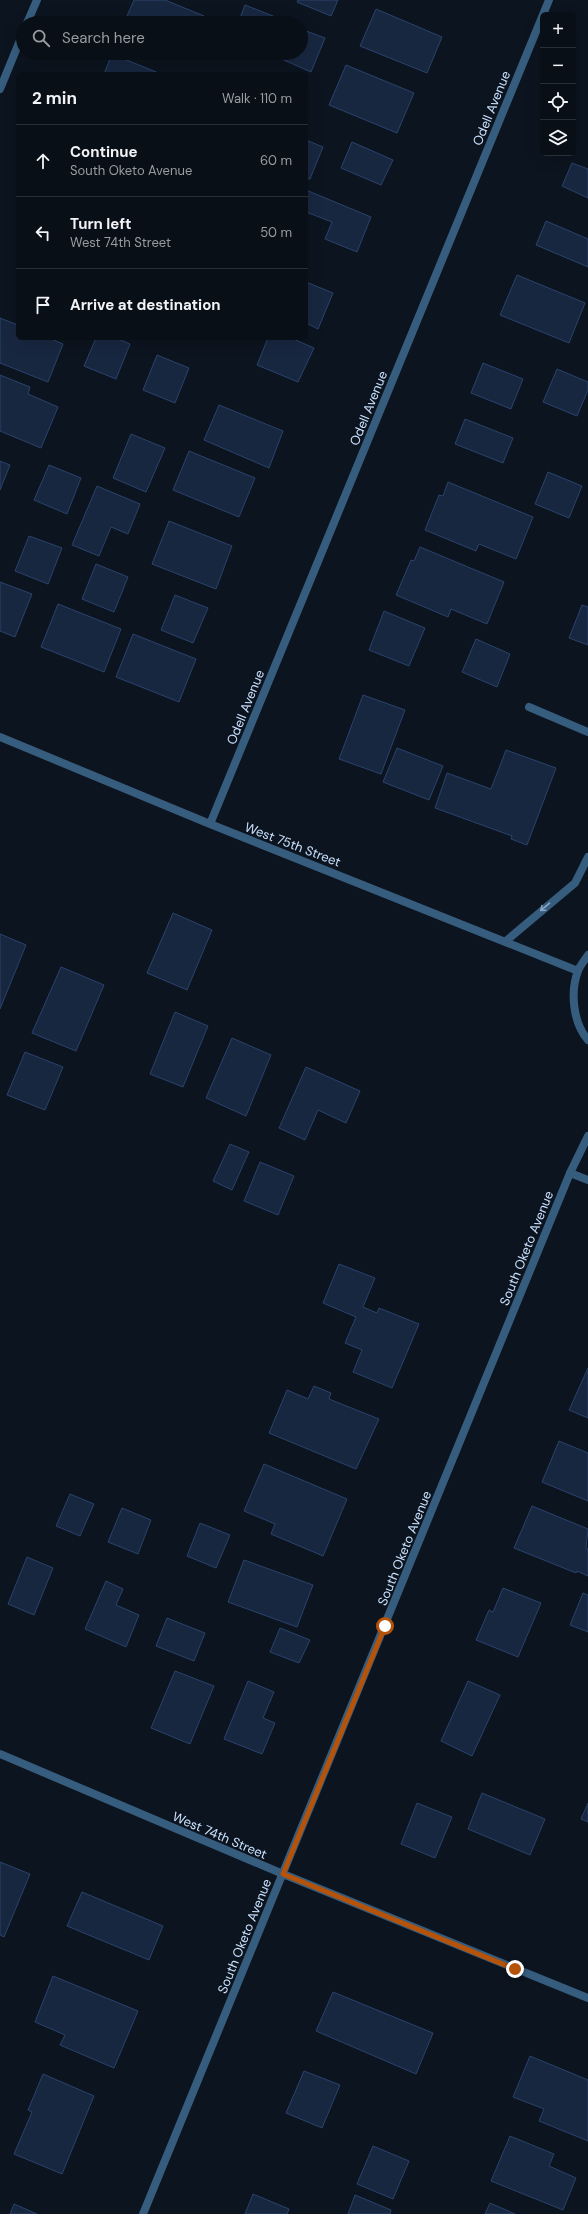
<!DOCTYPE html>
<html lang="en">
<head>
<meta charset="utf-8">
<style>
	:root { --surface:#090f17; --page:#171d24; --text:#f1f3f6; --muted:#999ca1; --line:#292f36 }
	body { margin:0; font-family:"DM Sans",sans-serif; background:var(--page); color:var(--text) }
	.controls { position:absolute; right:12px; top:12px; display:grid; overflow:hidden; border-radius:6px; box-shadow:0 4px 16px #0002 }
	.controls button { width:36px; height:36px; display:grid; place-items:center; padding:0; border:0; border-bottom:1px solid var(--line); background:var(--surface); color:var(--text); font:20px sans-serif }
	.stop { position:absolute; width:12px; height:12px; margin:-9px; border:3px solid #b45309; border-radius:50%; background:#fff }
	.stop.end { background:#b45309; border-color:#fff; box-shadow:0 1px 4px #0008 }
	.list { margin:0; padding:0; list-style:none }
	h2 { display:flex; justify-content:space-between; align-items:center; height:52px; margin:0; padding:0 16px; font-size:17px }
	h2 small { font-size:13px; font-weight:400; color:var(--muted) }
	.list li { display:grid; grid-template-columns:26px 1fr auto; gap:12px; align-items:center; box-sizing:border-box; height:72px; padding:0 16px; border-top:1px solid var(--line) }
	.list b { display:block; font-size:15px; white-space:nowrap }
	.list p { margin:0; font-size:13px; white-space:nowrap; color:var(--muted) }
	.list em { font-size:13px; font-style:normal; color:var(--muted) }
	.icon { flex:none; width:22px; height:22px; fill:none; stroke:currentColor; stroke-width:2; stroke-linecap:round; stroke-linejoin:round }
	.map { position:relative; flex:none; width:588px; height:2214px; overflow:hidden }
	.search { position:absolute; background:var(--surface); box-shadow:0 4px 16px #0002; left:16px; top:16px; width:292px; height:44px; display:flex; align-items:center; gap:10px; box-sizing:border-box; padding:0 14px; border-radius:22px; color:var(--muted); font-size:15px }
	.panel { position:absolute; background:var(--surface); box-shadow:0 4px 16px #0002; left:16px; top:72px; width:292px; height:268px; border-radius:6px }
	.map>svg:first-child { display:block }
	.building { fill:#182740; stroke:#2a436c }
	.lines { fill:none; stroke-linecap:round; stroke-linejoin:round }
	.lane { stroke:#375d7e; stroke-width:8 }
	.street { stroke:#375d7e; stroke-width:8 }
	.oneway { stroke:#88a6c5 }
	.route { stroke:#b45309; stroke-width:5 }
	.labels { text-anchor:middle; stroke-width:3; stroke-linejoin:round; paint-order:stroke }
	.street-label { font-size:13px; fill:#cae2ff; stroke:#0c141f }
</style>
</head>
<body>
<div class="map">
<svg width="588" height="2214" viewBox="0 0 588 2214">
	<rect width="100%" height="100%" fill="#0c141f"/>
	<!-- building -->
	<path class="building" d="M134,0H165L204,16L201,23H124Z
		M298,0H338L331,16L297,2Z
		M245,5L278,18L276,23H238Z
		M376,9L442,37L427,73L360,46Z
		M301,29L325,38L311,72L277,57L279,53H301Z
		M112,54L161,74H104Z
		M346,65L414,93L397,133L329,105Z
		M306,140L323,147L310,179L306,178Z
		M352,142L393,160L381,185L341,168Z
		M572,163L588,169V198L562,186Z
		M306,190L371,217L357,252L325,239L332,222L306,212Z
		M546,221L588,239V267L536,245Z
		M517,275L585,303L569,343L500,315Z
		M306,282L333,293L318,329L306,323Z
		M0,318L18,325V338H49L63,344L48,382L0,363Z
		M96,338H116L130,344L116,379L84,366Z
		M268,338H291L314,348L298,382L257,365Z
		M157,355L189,368L175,403L143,390Z
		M483,363L523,379L511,409L471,393Z
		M557,369L588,382V390L577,416L543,402Z
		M0,375L30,387L28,394L58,407L41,448L0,431Z
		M219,405L283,431L269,468L204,440Z
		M465,419L513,438L503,463L455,444Z
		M131,434L165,448L146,492L113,478Z
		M189,451L255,478L239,517L173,490Z
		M0,461L10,465L0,490Z
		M49,465L81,478L67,514L34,500Z
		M548,472L582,486L569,518L535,504Z
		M448,482L533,517L516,559L479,544L476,551L425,530L439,495L443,496Z
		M97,486L140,504L128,534L111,527L99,556L72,545Z
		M169,521L232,546L216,589L152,564Z
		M29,536L62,548L48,584L15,571Z
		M420,547L504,582L487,624L451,609L448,617L396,595L411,560L414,561Z
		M96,564L128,577L114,612L82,599Z
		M0,582L32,594L15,637L0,631Z
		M175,595L208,608L193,643L161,630Z
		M58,604L121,629L104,672L41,647Z
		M582,605L588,607V645L569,638Z
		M384,611L425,628L409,666L369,650Z
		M133,634L196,659L179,702L116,677Z
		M476,639L510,654L497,687L462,672Z
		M363,695L405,710L381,774L339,759Z
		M397,748L443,766L429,800L383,782Z
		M506,750L556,768L527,845L511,839L512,836L435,808L447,773L491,789Z
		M173,913L212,930L187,990L147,973Z
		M0,934L26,945L0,1009Z
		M61,967L104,985L76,1051L32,1033Z
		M175,1012L208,1026L183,1087L150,1074Z
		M232,1038L271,1055L246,1116L206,1098Z
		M25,1052L63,1067L45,1110L7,1095Z
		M306,1067L360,1091L346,1123L318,1110L305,1140L279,1128Z
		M230,1144L249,1152L232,1190L213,1181Z
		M260,1162L294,1176L278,1215L244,1201Z
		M339,1264L375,1278L363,1307L377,1313L379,1308L419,1324L392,1388L353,1372L362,1350L345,1343L356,1317L323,1303Z
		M588,1368V1418L569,1410Z
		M314,1386L331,1393L329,1399L379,1419L356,1469L269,1433L287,1390L308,1399Z
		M559,1441L588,1453V1501L542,1482Z
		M264,1464L347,1499L323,1556L271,1534L275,1524L244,1511Z
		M70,1494L94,1504L80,1536L56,1526Z
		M532,1506L588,1529L586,1548L588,1549V1576L577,1571L576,1573L514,1548Z
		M122,1508L151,1520L138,1554L108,1542Z
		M200,1523L230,1535L216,1568L187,1556Z
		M27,1557L53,1568L34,1615L8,1604Z
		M244,1560L313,1585L297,1627L228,1602Z
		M106,1581L123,1589L116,1605L139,1615L126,1647L85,1629Z
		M503,1588L541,1603L518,1657L476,1640L489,1610L493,1612Z
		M583,1593L588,1595V1632L570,1625Z
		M167,1618L205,1633L194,1661L156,1646Z
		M280,1628L310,1640L299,1663L270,1652Z
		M175,1671L214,1686L190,1744L151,1728Z
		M248,1681L274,1692L263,1718L275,1723L262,1754L224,1739Z
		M468,1681L500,1695L472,1756L441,1741Z
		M482,1793L545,1819L530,1855L468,1829Z
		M417,1803L452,1817L435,1858L401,1844Z
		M588,1803V1822L581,1819Z
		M0,1862L30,1874L4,1937L0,1935Z
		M82,1892L163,1926L149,1960L67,1926Z
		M53,1976L138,2011L114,2068L60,2045L65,2035L35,2022Z
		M333,1992L433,2033L416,2074L316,2031Z
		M530,2056L588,2080V2141L539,2121L544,2109L513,2097Z
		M304,2071L340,2085L322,2128L286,2113Z
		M43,2074L94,2096L62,2174L14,2154L32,2112L28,2110Z
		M510,2136L554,2154L549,2166L576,2178L563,2210L491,2181Z
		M373,2146L409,2161L393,2199L357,2184Z
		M253,2194L289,2209L287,2214H245Z
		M355,2195L391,2210L390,2214H348Z
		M490,2203L515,2214H485Z
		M14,2204L37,2214H10Z"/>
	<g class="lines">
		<!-- lane -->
		<path class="lane" d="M529,707L588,732
			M506,941L575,883L588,857
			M570,1173L588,1180"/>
		<!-- street -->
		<path class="street" d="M27,23L37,0
			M0,89L23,33
			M0,737L210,824L578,971
			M210,824L549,0
			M588,955C585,960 580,965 578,971C570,992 573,1023 588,1040
			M0,1754L283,1874L588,1998
			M143,2214L570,1173L588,1136"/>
	</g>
	<!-- one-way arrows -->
	<defs><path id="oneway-shaft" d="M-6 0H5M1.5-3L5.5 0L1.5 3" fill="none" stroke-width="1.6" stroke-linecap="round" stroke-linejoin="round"/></defs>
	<use class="oneway" href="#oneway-shaft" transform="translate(545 907) rotate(140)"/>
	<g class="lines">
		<!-- route -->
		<path class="route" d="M385,1626L283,1874L515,1969"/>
	</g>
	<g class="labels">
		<!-- street labels -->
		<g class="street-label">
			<text transform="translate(491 108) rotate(-68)" y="5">Odell Avenue</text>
			<text transform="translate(368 408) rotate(-68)" y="5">Odell Avenue</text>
			<text transform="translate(245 707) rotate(-68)" y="5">Odell Avenue</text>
			<text transform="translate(293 844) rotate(21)" y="5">West 75th Street</text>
			<text transform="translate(526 1248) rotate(-68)" y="5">South Oketo Avenue</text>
			<text transform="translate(404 1548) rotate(-68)" y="5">South Oketo Avenue</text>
			<text transform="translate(220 1835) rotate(23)" y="5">West 74th Street</text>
			<text transform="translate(244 1936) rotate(-68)" y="5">South Oketo Avenue</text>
		</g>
	</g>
</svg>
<div class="controls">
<button>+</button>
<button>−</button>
<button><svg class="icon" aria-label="locate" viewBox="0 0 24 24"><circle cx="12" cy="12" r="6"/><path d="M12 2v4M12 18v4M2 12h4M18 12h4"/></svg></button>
<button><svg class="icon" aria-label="layers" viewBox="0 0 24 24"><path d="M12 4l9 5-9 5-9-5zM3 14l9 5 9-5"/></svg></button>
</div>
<div class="stop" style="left:385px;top:1626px"></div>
<div class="stop end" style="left:515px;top:1969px"></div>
<div class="search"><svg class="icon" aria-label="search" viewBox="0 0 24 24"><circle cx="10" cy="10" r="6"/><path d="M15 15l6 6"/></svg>Search here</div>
<section class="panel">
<h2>2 min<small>Walk · 110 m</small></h2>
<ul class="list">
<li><svg class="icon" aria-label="ahead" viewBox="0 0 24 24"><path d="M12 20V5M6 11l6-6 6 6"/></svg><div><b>Continue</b><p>South Oketo Avenue</p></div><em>60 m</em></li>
<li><svg class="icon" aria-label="left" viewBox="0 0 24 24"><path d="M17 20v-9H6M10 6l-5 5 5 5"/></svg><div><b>Turn left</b><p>West 74th Street</p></div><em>50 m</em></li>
<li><svg class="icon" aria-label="arrive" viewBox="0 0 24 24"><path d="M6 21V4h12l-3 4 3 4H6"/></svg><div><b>Arrive at destination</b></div></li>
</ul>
</section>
</div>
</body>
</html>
